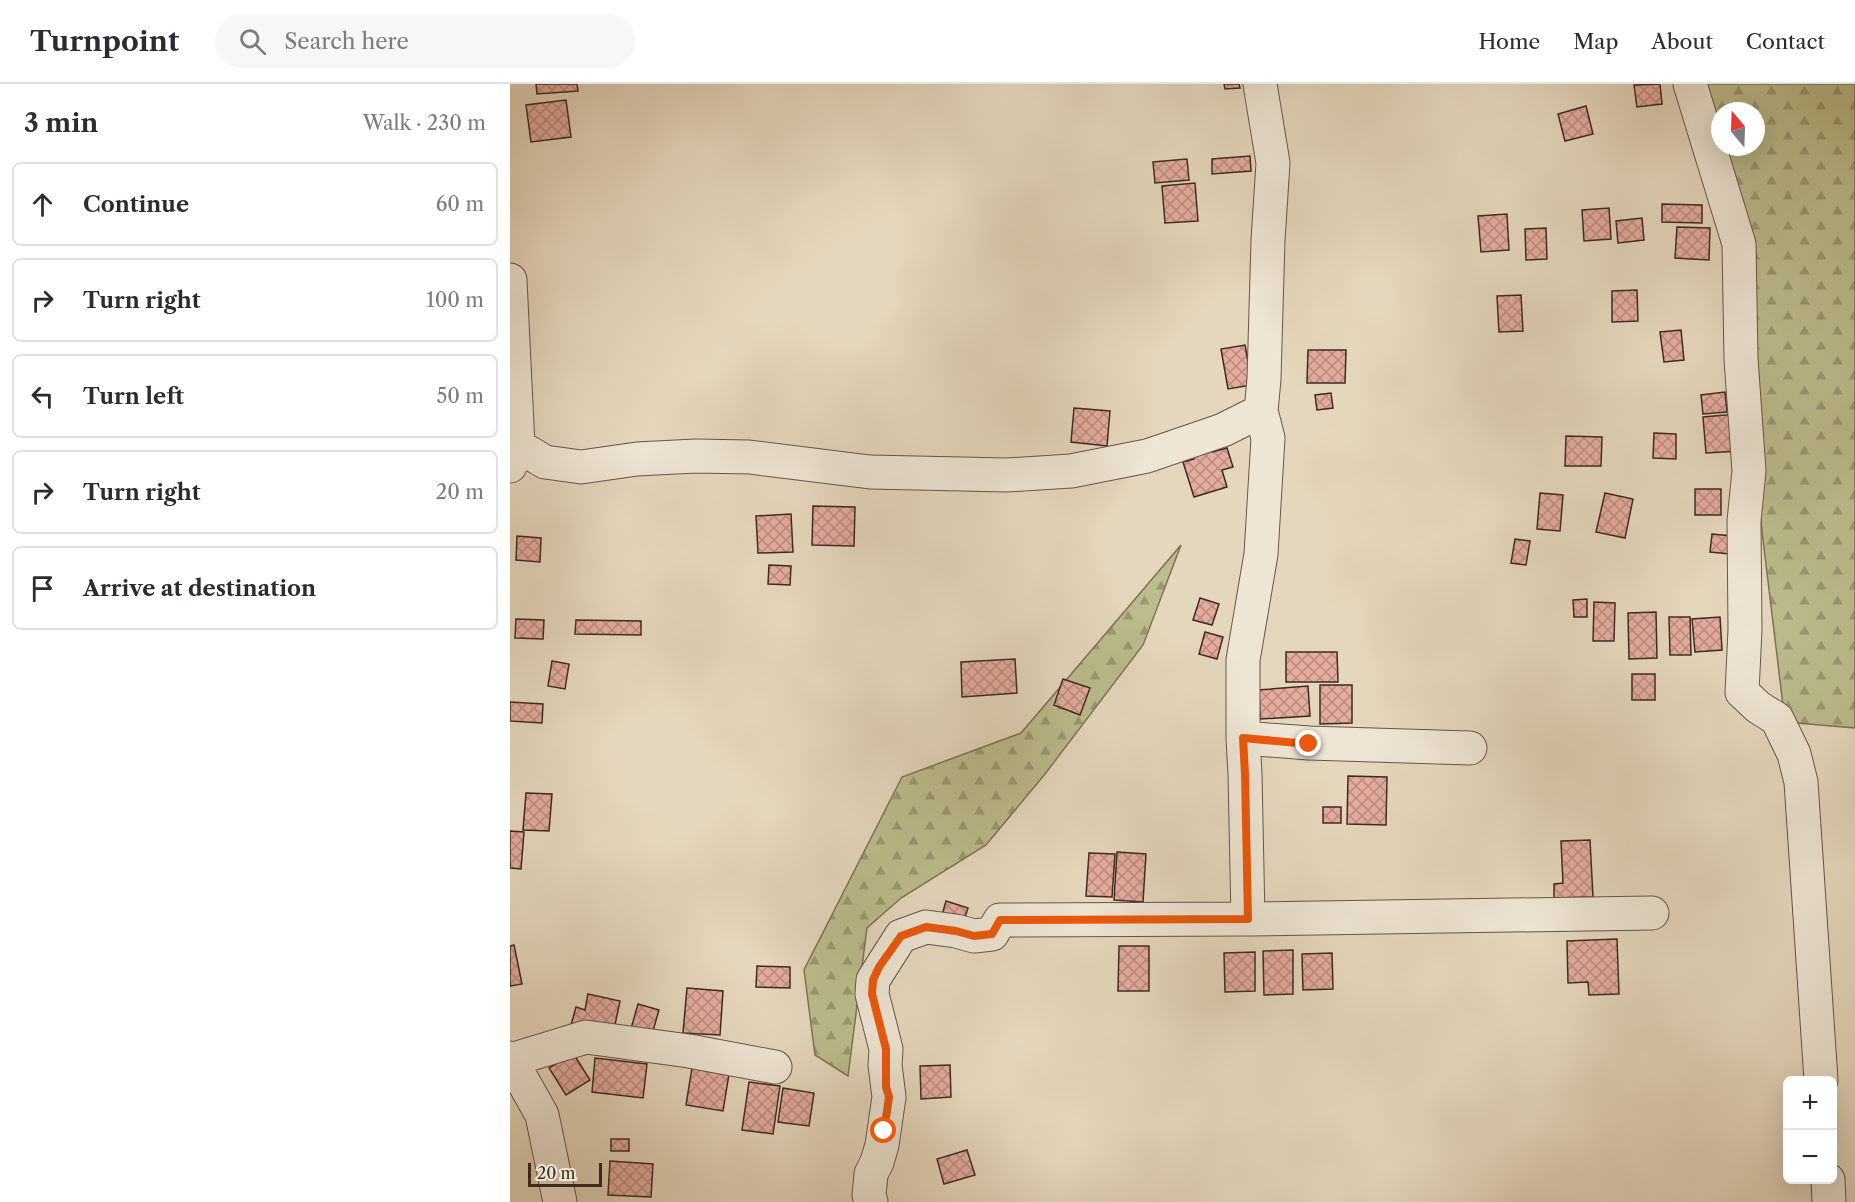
<!DOCTYPE html>
<html lang="en">
<head>
<meta charset="utf-8">
<style>
	:root { --surface:#fff; --page:#f7f7f7; --text:#2b2b33; --muted:#7c7c81; --line:#e1e1e2 }
	body { margin:0; font-family:"Libre Caslon Text",serif; background:var(--page); color:var(--text) }
	.controls { position:absolute; right:18px; bottom:18px; display:grid; overflow:hidden; border-radius:9px; box-shadow:0 6px 24px #0002 }
	.controls button { width:54px; height:54px; display:grid; place-items:center; padding:0; border:0; border-bottom:2px solid var(--line); background:var(--surface); color:var(--text); font:30px sans-serif }
	.compass { position:absolute; left:1201px; top:18px; width:54px; height:54px; border-radius:50%; background:var(--surface); box-shadow:0 6px 24px #0002; rotate:341deg }
	.scale { position:absolute; left:18px; bottom:15px; width:74px; box-sizing:border-box; padding-left:6px; border:3px solid #3f2a20; border-top:0; font-size:16px; line-height:21px; white-space:nowrap; color:#3f2a20; -webkit-text-stroke:4px #eee5d4; paint-order:stroke }
	.stop { position:absolute; width:18px; height:18px; margin:-14px; border:4px solid #ea580c; border-radius:50%; background:#fff }
	.stop.end { background:#ea580c; border-color:#fff; box-shadow:0 2px 6px #0008 }
	.list { margin:0; padding:0; list-style:none }
	h2 { display:flex; justify-content:space-between; align-items:center; height:78px; margin:0; padding:0 24px; font-size:26px }
	h2 small { font-size:20px; font-weight:400; color:var(--muted) }
	.list li { display:grid; grid-template-columns:39px 1fr auto; gap:18px; align-items:center; box-sizing:border-box; height:84px; margin:0 12px 12px; padding:0 12px; border:2px solid var(--line); border-radius:9px }
	.list b { display:block; font-size:22px; white-space:nowrap }
	.list em { font-size:20px; font-style:normal; color:var(--muted) }
	.icon { flex:none; width:33px; height:33px; fill:none; stroke:currentColor; stroke-width:2; stroke-linecap:round; stroke-linejoin:round }
	.map { position:relative; flex:none; width:1345px; height:1118px; overflow:hidden }
	header { display:flex; align-items:center; gap:36px; box-sizing:border-box; height:84px; padding:0 30px; background:var(--surface); border-bottom:2px solid var(--line) }
	header strong { font-size:28px }
	nav { display:flex; gap:33px; margin-inline-start:auto; font-size:21px }
	.search { width:420px; height:54px; background:var(--page); display:flex; align-items:center; gap:15px; box-sizing:border-box; padding:0 21px; border-radius:33px; color:var(--muted); font-size:22px }
	main { display:flex }
	aside { flex:1; background:var(--surface) }
	.map>svg:first-child { display:block }
	.forest { fill:url(#forest-firs); stroke:#7e7356; stroke-width:1.5; fill-rule:evenodd }
	.building { fill:url(#building-cross-hatch); stroke:#3f2a20; stroke-width:1.5 }
	.lines { fill:none; stroke-linecap:round; stroke-linejoin:round }
	.minor-casing { stroke:#685547; stroke-width:35 }
	.minor { stroke:#eee5d4; stroke-width:33 }
	.route { stroke:#ea580c; stroke-width:8 }
</style>
</head>
<body>
<header>
<strong>Turnpoint</strong>
<div class="search"><svg class="icon" aria-label="search" viewBox="0 0 24 24"><circle cx="10" cy="10" r="6"/><path d="M15 15l6 6"/></svg>Search here</div>
<nav><a>Home</a><a>Map</a><a>About</a><a>Contact</a></nav>
</header>
<main>
<aside>
<h2>3 min<small>Walk · 230 m</small></h2>
<ul class="list">
<li><svg class="icon" aria-label="ahead" viewBox="0 0 24 24"><path d="M12 20V5M6 11l6-6 6 6"/></svg><div><b>Continue</b></div><em>60 m</em></li>
<li><svg class="icon" aria-label="right" viewBox="0 0 24 24"><path d="M7 20v-9h11M14 6l5 5-5 5"/></svg><div><b>Turn right</b></div><em>100 m</em></li>
<li><svg class="icon" aria-label="left" viewBox="0 0 24 24"><path d="M17 20v-9H6M10 6l-5 5 5 5"/></svg><div><b>Turn left</b></div><em>50 m</em></li>
<li><svg class="icon" aria-label="right" viewBox="0 0 24 24"><path d="M7 20v-9h11M14 6l5 5-5 5"/></svg><div><b>Turn right</b></div><em>20 m</em></li>
<li><svg class="icon" aria-label="arrive" viewBox="0 0 24 24"><path d="M6 21V4h12l-3 4 3 4H6"/></svg><div><b>Arrive at destination</b></div></li>
</ul>
</aside>
<div class="map">
<svg width="1345" height="1118" viewBox="0 0 1345 1118">
	<defs>
		<pattern id="forest-firs" width="22" height="20" patternUnits="userSpaceOnUse" patternTransform="scale(1.5)"><rect width="22" height="20" fill="#bcbc8c"/><path d="M5 1l3.5 6h-7zM16 11l3.5 6h-7z" fill="#9a9972"/></pattern>
		<pattern id="building-cross-hatch" width="8" height="8" patternUnits="userSpaceOnUse" patternTransform="scale(1.5)"><rect width="8" height="8" fill="#e4ab9e"/><path d="M0 0l8 8M0 8l8-8" fill="none" stroke="#ba8b80"/></pattern>
	</defs>
	<rect width="100%" height="100%" fill="#e5d7bd"/>
	<filter id="stains"><feTurbulence type="fractalNoise" baseFrequency=".00333" numOctaves="4"/><feColorMatrix values="0 0 0 0 .2 0 0 0 0 .09 0 0 0 0 .02 0 0 0 .5 -.17"/></filter>
	<radialGradient id="worn" r=".72"><stop offset=".6" stop-color="#630" stop-opacity="0"/><stop offset="1" stop-color="#630" stop-opacity=".3"/></radialGradient>
	<!-- forest -->
	<path class="forest" d="M1195,0H1345V644L1275,638L1210,99ZM1210,27H1246V63H1210Z
		M671,461L633,561L535,690L476,761L391,814L357,844L338,992L305,971L294,886L392,693L511,649Z"/>
	<!-- building -->
	<path class="building" d="M26,0H67L68,7L27,10Z
		M714,0H729L730,4L715,5Z
		M1150,0L1152,20L1127,23L1124,1Z
		M56,16L61,53L21,58L16,21Z
		M1076,22L1083,50L1055,57L1048,30Z
		M740,72L741,87L702,90V75Z
		M677,75L679,96L645,99L643,78Z
		M685,99L688,137L655,139L652,102Z
		M1152,120L1192,121V139L1152,138Z
		M1099,124L1101,155L1074,157L1072,126Z
		M997,130L999,166L971,168L968,132Z
		M1132,134L1134,156L1108,159L1106,137Z
		M1167,143L1200,144L1199,176L1165,174Z
		M1036,144L1037,175L1016,176L1015,145Z
		M1127,206L1128,237L1102,238V207Z
		M1011,211L1013,247L989,248L987,212Z
		M1171,246L1174,276L1154,278L1150,248Z
		M735,261L742,301L718,305L711,265Z
		M798,266H836L835,299H797Z
		M1215,308L1217,328L1193,330L1191,311Z
		M821,309L823,324L807,326L805,311Z
		M564,324L600,327L597,362L561,358Z
		M1227,330L1230,367L1196,369L1193,333Z
		M1144,349L1166,350V375L1143,374Z
		M1056,352L1092,353L1091,382H1055Z
		M700,361L702,368L717,364L723,383L712,386L717,403L684,413L673,378L684,375L681,366Z
		M1185,405H1211V431H1185Z
		M1030,409L1053,411L1050,447L1027,445Z
		M1095,409L1123,415L1115,454L1086,448Z
		M303,422L345,423L344,462L302,461Z
		M281,430L283,468L248,469L246,432Z
		M1202,450L1222,452L1220,470L1200,468Z
		M7,452L31,454L30,478L6,476Z
		M1005,455L1020,457L1016,481L1001,479Z
		M259,481L281,482L280,501L258,500Z
		M690,514L709,520L702,541L683,536Z
		M1077,515V533H1064L1063,516Z
		M1084,518L1105,519L1104,557H1083Z
		M1146,528L1147,574L1119,575L1118,529Z
		M1159,533H1180L1181,571H1160Z
		M1210,533L1212,566L1185,568L1182,535Z
		M6,535L34,536L33,555L5,554Z
		M66,536L131,537V551L65,550Z
		M695,548L713,553L707,575L689,570Z
		M776,568H827L828,598H776Z
		M505,575L507,609L452,613L451,578Z
		M42,577L59,580L55,605L38,602Z
		M1122,590H1145V616H1122Z
		M553,595L580,604L570,631L544,621Z
		M810,601H842V639L810,640Z
		M798,602L800,632L750,635L749,606Z
		M0,618L33,620L32,639L0,637Z
		M838,692L877,693L876,741L837,740Z
		M16,709L42,710L39,747L13,746Z
		M813,723H831V739H813Z
		M0,747L14,748L11,785L0,784Z
		M1080,756L1083,813L1044,814V800L1053,799L1051,757Z
		M607,768L636,770L633,818L604,816Z
		M579,769L605,770L602,813L576,812Z
		M436,817L458,824L451,845L430,838Z
		M1107,855L1109,910L1079,911L1078,898L1058,899L1057,857Z
		M4,861L12,900L0,902V862Z
		M609,862H639V907H608Z
		M783,866V910L754,911L753,867Z
		M745,868V907L715,908L714,869Z
		M822,869L823,905L793,906L792,870Z
		M247,882L280,883V904L246,903Z
		M177,904L213,907L210,951L173,949Z
		M78,910L110,917L103,950L61,941L66,923L75,926Z
		M128,920L149,926L140,957L119,952Z
		M63,969L80,996L56,1011L39,984Z
		M85,974L137,980L133,1014L82,1008Z
		M440,981L441,1013L411,1015L410,982Z
		M182,984L219,990L213,1027L176,1021Z
		M239,998L270,1002L263,1050L232,1046Z
		M273,1004L304,1009L299,1042L268,1038Z
		M101,1055H119V1067H101Z
		M457,1066L465,1091L434,1100L427,1075Z
		M100,1077L143,1080L141,1113L98,1111Z"/>
	<g class="lines">
		<defs>
			<path id="minor" d="M1180,0L1229,160L1231,275L1239,387L1234,437L1235,546L1232,608L1248,623L1267,635L1284,670L1291,698L1311,996
				M0,196L8,362L0,382
				M8,362L35,378L71,383L127,375L186,372L239,373L360,388L497,391L561,387L637,372L713,346L751,327
				M733,654L799,659L960,664
				M738,835L735,690L733,654V576L751,470L756,387L758,354L751,327L754,295L758,156L763,79L750,0
				M0,974L32,1031L50,1118
				M1,976L76,953L179,967L265,983
				M1318,1096L1319,1118
				M361,1118L359,1111L361,1090L367,1078L372,1061L379,1013L375,981L376,965L362,910L363,896L391,852L416,843L446,847L464,852L482,850L490,836L738,835L1142,829"/>
		</defs>
		<!-- minor casing -->
		<use href="#minor" class="minor-casing"/>
		<!-- minor -->
		<use href="#minor" class="minor"/>
	</g>
	<g class="lines">
		<!-- route -->
		<path class="route" d="M374,1047L379,1013L376,1003V965L362,910L363,896L369,883L391,852L416,843L446,847L464,852L482,850L490,836L738,835L735,690L733,654L799,660"/>
	</g>
	<rect width="100%" height="100%" filter="url(#stains)"/>
	<rect width="100%" height="100%" fill="url(#worn)"/>
</svg>
<div class="controls">
<button>+</button>
<button>−</button>
</div>
<svg class="compass" viewBox="-18 -18 36 36"><path d="M0-13l5 13h-10z" fill="#e53935"/><path d="M0 13l5-13h-10z" fill="#7c7c81"/></svg>
<div class="scale">20 m</div>
<div class="stop" style="left:374px;top:1047px"></div>
<div class="stop end" style="left:799px;top:660px"></div>
</div>
</main>
</body>
</html>
